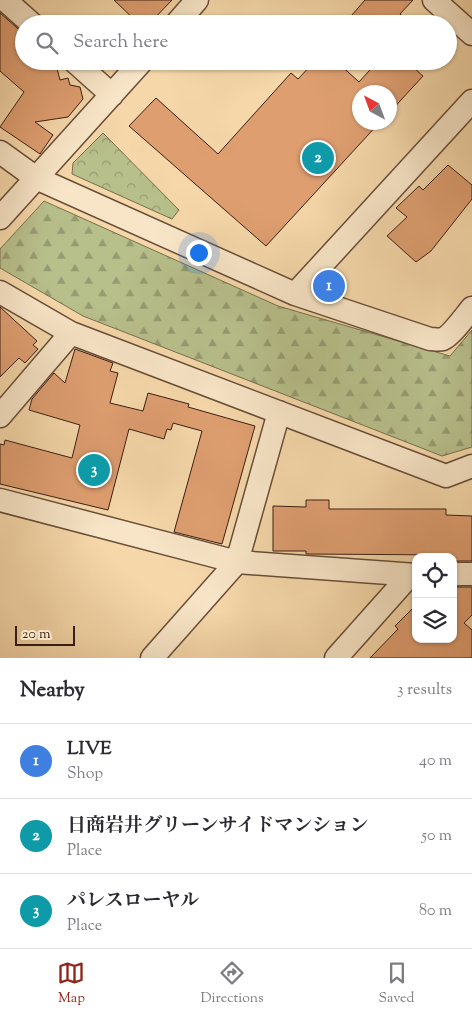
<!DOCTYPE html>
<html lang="en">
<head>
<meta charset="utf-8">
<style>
	:root { --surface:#fff; --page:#f2f2f3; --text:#2b2b33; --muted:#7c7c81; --line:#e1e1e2; --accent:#8f2418 }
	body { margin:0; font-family:"Sorts Mill Goudy","Noto Serif JP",serif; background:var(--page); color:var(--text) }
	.controls { position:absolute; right:15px; bottom:15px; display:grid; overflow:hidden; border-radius:10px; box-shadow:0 1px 4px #0004 }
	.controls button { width:45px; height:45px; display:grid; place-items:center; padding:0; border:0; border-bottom:1px solid var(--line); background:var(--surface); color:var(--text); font:25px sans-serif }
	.compass { position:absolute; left:352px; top:85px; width:45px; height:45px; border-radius:50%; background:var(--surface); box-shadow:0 1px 4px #0004; rotate:319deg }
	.scale { position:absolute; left:15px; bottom:12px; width:60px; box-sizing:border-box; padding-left:5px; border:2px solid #391f12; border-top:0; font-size:14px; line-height:18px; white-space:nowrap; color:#391f12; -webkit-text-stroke:4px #f8e5c7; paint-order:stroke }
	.you { position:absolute; left:198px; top:252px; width:18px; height:18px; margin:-12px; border:4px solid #fff; border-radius:50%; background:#1a73e8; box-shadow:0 0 0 8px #1a73e833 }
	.badge { display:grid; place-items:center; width:32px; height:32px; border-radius:50%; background:var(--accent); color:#fff; font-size:16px; font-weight:700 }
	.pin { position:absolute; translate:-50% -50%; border:2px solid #fff; box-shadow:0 1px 5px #0006 }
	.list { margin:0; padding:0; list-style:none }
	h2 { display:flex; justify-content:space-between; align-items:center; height:65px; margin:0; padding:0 20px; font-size:21px }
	h2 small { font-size:16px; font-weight:400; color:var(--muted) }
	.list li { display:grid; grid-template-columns:32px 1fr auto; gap:15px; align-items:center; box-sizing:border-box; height:75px; padding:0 20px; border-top:1px solid var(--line) }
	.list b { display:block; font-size:19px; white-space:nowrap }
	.list p { margin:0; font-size:16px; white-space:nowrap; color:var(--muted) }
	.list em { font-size:16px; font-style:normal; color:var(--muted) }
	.icon { flex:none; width:28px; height:28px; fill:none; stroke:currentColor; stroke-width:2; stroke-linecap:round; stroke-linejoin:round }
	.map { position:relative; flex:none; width:472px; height:658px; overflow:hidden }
	.search { position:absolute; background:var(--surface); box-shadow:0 1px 4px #0004; left:15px; right:15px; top:15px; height:55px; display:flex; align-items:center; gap:12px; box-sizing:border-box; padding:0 18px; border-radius:28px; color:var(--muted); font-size:19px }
	.sheet { height:290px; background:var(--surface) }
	nav { display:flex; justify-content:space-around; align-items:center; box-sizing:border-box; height:70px; border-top:1px solid var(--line); background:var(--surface); font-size:14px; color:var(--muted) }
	nav a { display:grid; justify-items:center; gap:2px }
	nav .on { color:var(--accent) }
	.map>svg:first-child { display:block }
	.forest { fill:url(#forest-firs); stroke:#786f4e }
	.park { fill:url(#park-crowns); stroke:#786f4e }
	.building { fill:#de9e70; stroke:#391f12 }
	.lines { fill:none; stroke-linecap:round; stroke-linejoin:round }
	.minor-casing { stroke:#684d38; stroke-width:25 }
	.minor { stroke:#f8e5c7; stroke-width:22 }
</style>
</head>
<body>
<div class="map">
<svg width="472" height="658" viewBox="0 0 472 658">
	<defs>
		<pattern id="forest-firs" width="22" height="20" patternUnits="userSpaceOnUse" patternTransform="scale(1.25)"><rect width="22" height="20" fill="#b7bf8b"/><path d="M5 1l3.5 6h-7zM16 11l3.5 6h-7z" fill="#969b70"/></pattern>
		<pattern id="park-crowns" width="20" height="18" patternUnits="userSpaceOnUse" patternTransform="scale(1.25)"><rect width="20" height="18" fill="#b7bf8b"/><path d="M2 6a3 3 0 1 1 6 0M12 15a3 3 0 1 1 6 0" fill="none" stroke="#969b70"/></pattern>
	</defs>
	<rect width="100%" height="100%" fill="#f5d7a9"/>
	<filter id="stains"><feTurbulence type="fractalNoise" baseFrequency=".004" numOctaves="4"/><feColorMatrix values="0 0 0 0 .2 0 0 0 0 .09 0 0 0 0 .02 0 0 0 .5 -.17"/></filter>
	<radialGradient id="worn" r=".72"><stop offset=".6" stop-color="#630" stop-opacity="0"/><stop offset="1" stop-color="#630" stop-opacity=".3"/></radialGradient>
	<!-- forest -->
	<path class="forest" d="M44,201L278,306L450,356L472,330V447L442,456L83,316L0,268V249Z"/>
	<!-- park -->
	<path class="park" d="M103,133L179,210L172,219L72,174L73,163Z"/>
	<!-- building -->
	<path class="building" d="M114,0H172L149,24H139Z
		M365,0H413L400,14L401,15L393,24H344Z
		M0,13L24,34V61H55L60,80L68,78L70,85L80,87L83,99L68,117L35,122L53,135L40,154L0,127L24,92L0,71Z
		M315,61H336L359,82L378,61H406L423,76L390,112V92H360V122H380L266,246L129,126L156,98L218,154L291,73L298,79Z
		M448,165L472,185V199L431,251L416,262L387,236L407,217L396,208L419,186L423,190Z
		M332,273L343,283L332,293L320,289L319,287Z
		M0,307L37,341L33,345L38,349L25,363L19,358L0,377Z
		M75,349L113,363L110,371L118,373L110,403L143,411L148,393L189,404L188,407L255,426L222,544L174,532L202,431L173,423L171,430L167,429L164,439L129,429L108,510L0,484V444L4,445L5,440L72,458L80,425L29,410L32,399L54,373L65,383Z
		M306,500H329V509H446V515L472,516V561H453V555L307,554H306V551H273V506L306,507Z
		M453,587H472V615L464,623L472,630V658H370L398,629L395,626L416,605V639H453Z"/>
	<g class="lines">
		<defs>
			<path id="minor" d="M5,0L32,24
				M434,0L472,34
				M176,24L197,0
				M74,61L112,95
				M0,152L36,178L295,294L430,339C434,339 439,340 443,339C451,336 466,315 472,308
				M0,218L142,61
				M0,292L71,333L446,476L472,466
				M295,294L472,101
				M0,416L71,333
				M0,500L237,562L416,575
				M453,574H472
				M152,658L237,562L279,412
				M336,658L410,575"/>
		</defs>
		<!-- minor casing -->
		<use href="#minor" class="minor-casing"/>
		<!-- minor -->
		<use href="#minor" class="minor"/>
	</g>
	<rect width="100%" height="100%" filter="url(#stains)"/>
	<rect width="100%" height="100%" fill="url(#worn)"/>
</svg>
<div class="controls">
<button><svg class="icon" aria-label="locate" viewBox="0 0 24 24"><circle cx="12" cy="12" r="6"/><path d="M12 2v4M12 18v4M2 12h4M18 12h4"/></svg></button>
<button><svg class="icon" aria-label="layers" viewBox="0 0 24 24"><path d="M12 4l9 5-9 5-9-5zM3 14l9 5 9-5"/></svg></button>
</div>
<svg class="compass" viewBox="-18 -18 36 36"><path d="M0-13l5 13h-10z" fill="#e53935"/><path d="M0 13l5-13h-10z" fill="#7c7c81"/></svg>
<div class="scale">20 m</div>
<div class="you"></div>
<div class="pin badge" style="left:329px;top:286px;background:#3f7fe0">1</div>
<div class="pin badge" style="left:318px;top:158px;background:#0f9aa8">2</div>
<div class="pin badge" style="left:94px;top:470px;background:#0f9aa8">3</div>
<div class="search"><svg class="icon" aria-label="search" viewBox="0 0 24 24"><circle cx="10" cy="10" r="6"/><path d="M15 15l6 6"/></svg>Search here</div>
</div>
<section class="sheet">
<h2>Nearby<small>3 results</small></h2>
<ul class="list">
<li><span class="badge" style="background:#3f7fe0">1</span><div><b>LIVE</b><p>Shop</p></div><em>40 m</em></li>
<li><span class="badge" style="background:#0f9aa8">2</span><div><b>日商岩井グリーンサイドマンション</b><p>Place</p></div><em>50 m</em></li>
<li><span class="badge" style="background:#0f9aa8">3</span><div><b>パレスローヤル</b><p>Place</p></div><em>80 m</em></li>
</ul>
</section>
<nav>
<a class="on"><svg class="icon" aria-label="map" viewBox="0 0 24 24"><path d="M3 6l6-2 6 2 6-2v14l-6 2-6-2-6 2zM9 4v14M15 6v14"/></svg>Map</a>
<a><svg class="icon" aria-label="directions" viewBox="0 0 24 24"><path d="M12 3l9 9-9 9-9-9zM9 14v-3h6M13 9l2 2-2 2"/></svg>Directions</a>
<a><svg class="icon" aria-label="saved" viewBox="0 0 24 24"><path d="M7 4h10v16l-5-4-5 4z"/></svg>Saved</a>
</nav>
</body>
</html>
